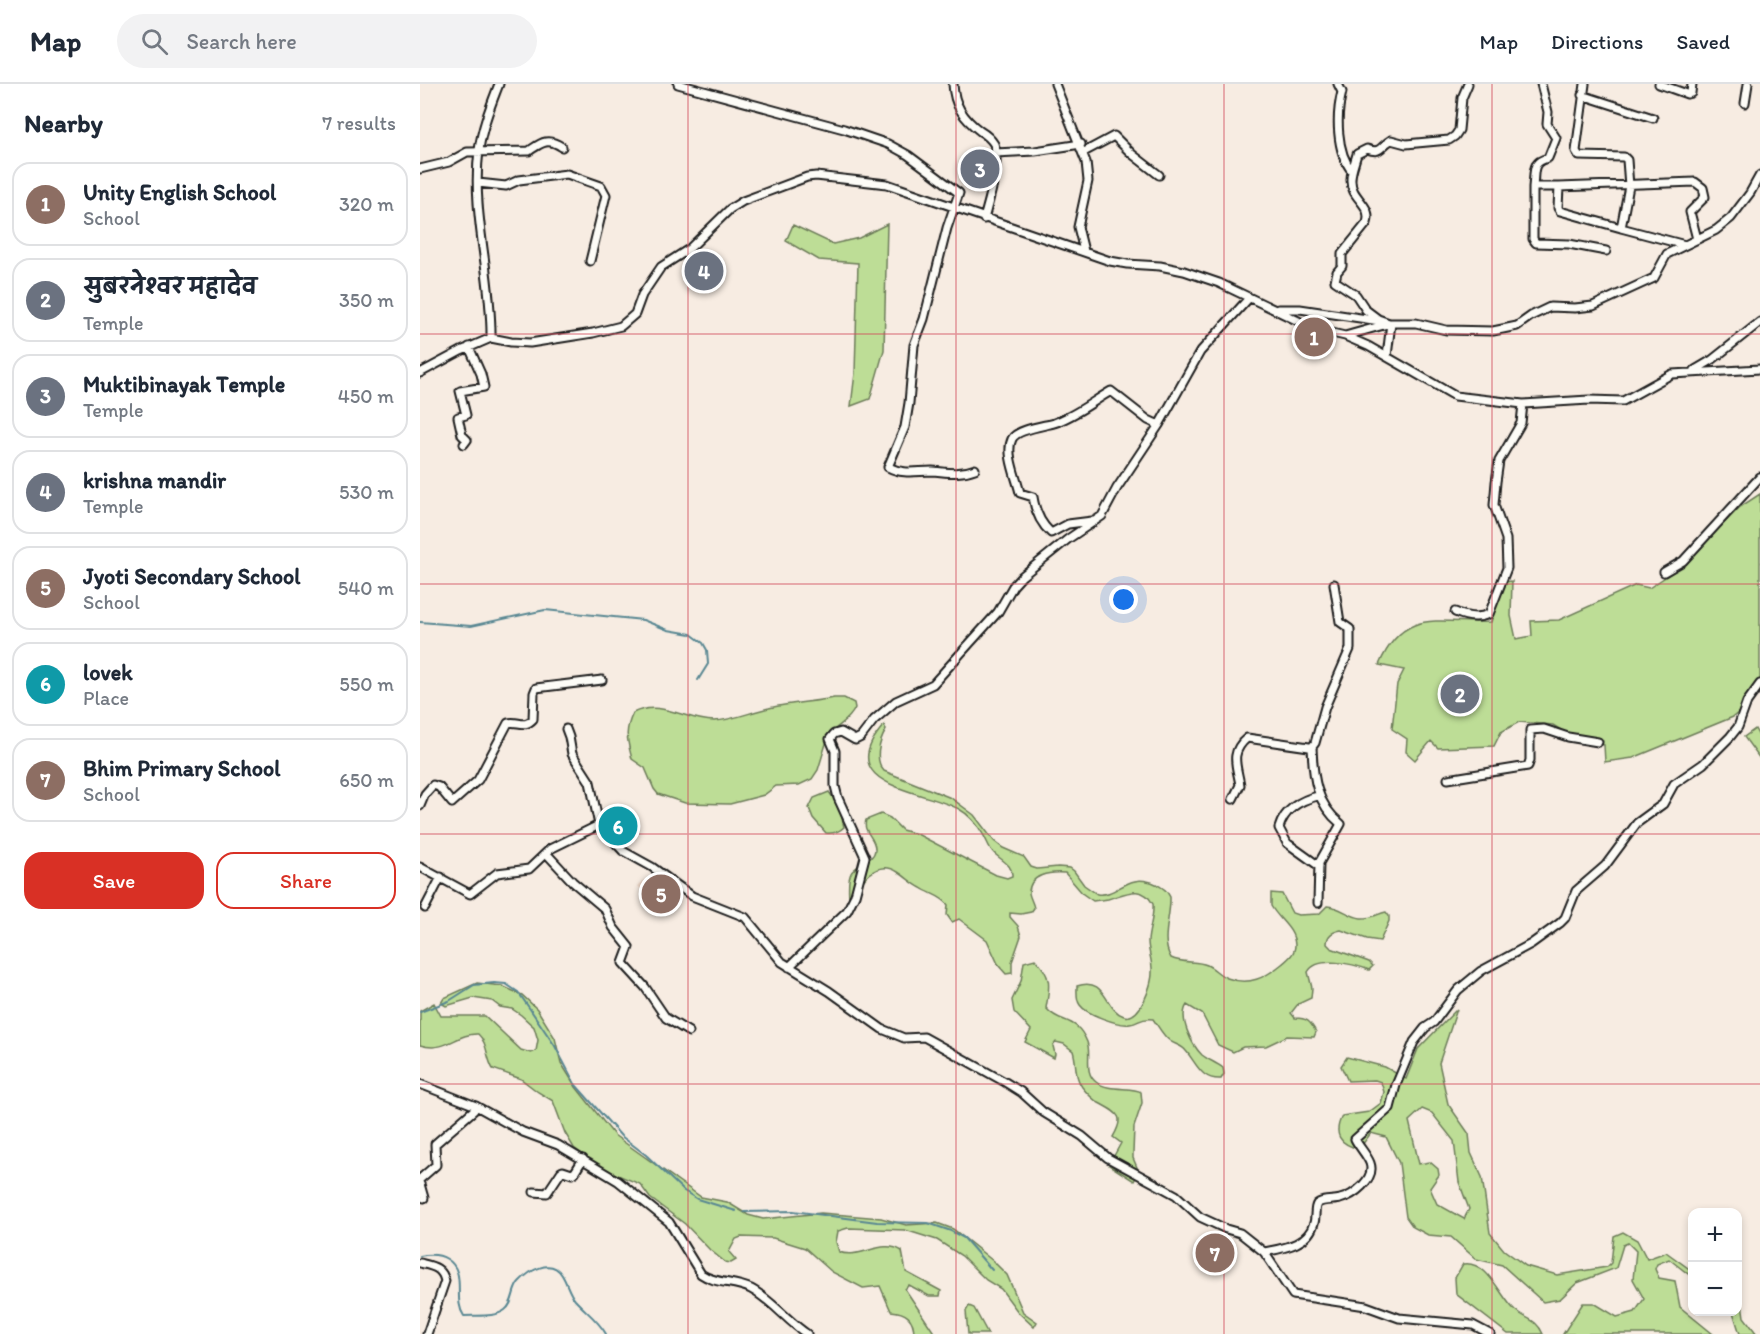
<!DOCTYPE html>
<html lang="en">
<head>
<meta charset="utf-8">
<style>
	:root { --surface:#fff; --page:#f2f2f3; --text:#1f2937; --muted:#747a83; --line:#e0e1e3; --accent:#d93025 }
	body { margin:0; font-family:Itim,"Playpen Sans Deva",sans-serif; background:var(--page); color:var(--text) }
	.controls { position:absolute; right:18px; bottom:18px; display:grid; overflow:hidden; border-radius:12px; box-shadow:0 3px 9px #0003 }
	.controls button { width:54px; height:54px; display:grid; place-items:center; padding:0; border:0; border-bottom:2px solid var(--line); background:var(--surface); color:var(--text); font:30px sans-serif }
	.you { position:absolute; left:704px; top:516px; width:21px; height:21px; margin:-15px; border:4px solid #fff; border-radius:50%; background:#1a73e8; box-shadow:0 0 0 9px #1a73e833 }
	.badge { display:grid; place-items:center; width:39px; height:39px; border-radius:50%; background:var(--accent); color:#fff; font-size:20px; font-weight:700 }
	.pin { position:absolute; translate:-50% -50%; border:3px solid #fff; box-shadow:0 2px 6px #0006 }
	.list { margin:0; padding:0; list-style:none }
	h2 { display:flex; justify-content:space-between; align-items:center; height:78px; margin:0; padding:0 24px; font-size:26px }
	h2 small { font-size:20px; font-weight:400; color:var(--muted) }
	.list li { display:grid; grid-template-columns:39px 1fr auto; gap:18px; align-items:center; box-sizing:border-box; height:84px; margin:0 12px 12px; padding:0 12px; border:2px solid var(--line); border-radius:18px }
	.list b { display:block; font-size:22px; white-space:nowrap }
	.list p { margin:0; font-size:20px; white-space:nowrap; color:var(--muted) }
	.list em { font-size:20px; font-style:normal; color:var(--muted) }
	.actions { display:flex; gap:12px; padding:18px 24px }
	.actions a { flex:1; padding:14px 0; border:2px solid var(--accent); border-radius:18px; text-align:center; font-size:21px; color:var(--accent) }
	.actions .main { background:var(--accent); color:#fff }
	.icon { flex:none; width:33px; height:33px; fill:none; stroke:currentColor; stroke-width:2; stroke-linecap:round; stroke-linejoin:round }
	.map { position:relative; flex:none; width:1340px; height:1250px; overflow:hidden }
	header { display:flex; align-items:center; gap:36px; box-sizing:border-box; height:84px; padding:0 30px; background:var(--surface); border-bottom:2px solid var(--line) }
	header strong { font-size:28px }
	nav { display:flex; gap:33px; margin-inline-start:auto; font-size:21px }
	.search { width:420px; height:54px; background:var(--page); display:flex; align-items:center; gap:15px; box-sizing:border-box; padding:0 21px; border-radius:33px; color:var(--muted); font-size:22px }
	main { display:flex }
	aside { flex:1; background:var(--surface) }
	.map>svg:first-child { display:block }
	.built { fill:#f0d9c9 }
	.green { fill:#bddd96; stroke:#6c7c59; stroke-width:1.5; fill-rule:evenodd }
	.lines { fill:none; stroke-linecap:round; stroke-linejoin:round }
	.stream { stroke:#598792; stroke-width:2 }
	.minor-casing { stroke:#1c1c1c; stroke-width:11 }
	.minor { stroke:#fdfcf7; stroke-width:7 }
	.grid { fill:none; stroke:#d1495b; stroke-width:1.5; stroke-opacity:0.55 }
</style>
</head>
<body>
<header>
<strong>Map</strong>
<div class="search"><svg class="icon" aria-label="search" viewBox="0 0 24 24"><circle cx="10" cy="10" r="6"/><path d="M15 15l6 6"/></svg>Search here</div>
<nav><a>Map</a><a>Directions</a><a>Saved</a></nav>
</header>
<main>
<aside>
<h2>Nearby<small>7 results</small></h2>
<ul class="list">
<li><span class="badge" style="background:#8d6e63">1</span><div><b>Unity English School</b><p>School</p></div><em>320 m</em></li>
<li><span class="badge" style="background:#6b7280">2</span><div><b>सुबरनेश्वर महादेव</b><p>Temple</p></div><em>350 m</em></li>
<li><span class="badge" style="background:#6b7280">3</span><div><b>Muktibinayak Temple</b><p>Temple</p></div><em>450 m</em></li>
<li><span class="badge" style="background:#6b7280">4</span><div><b>krishna mandir</b><p>Temple</p></div><em>530 m</em></li>
<li><span class="badge" style="background:#8d6e63">5</span><div><b>Jyoti Secondary School</b><p>School</p></div><em>540 m</em></li>
<li><span class="badge" style="background:#0f9aa8">6</span><div><b>lovek</b><p>Place</p></div><em>550 m</em></li>
<li><span class="badge" style="background:#8d6e63">7</span><div><b>Bhim Primary School</b><p>School</p></div><em>650 m</em></li>
</ul>
<div class="actions"><a class="main">Save</a><a>Share</a></div>
</aside>
<div class="map">
<svg width="1340" height="1250" viewBox="0 0 1340 1250">
	<rect width="100%" height="100%" fill="#f7ece2"/>
	<filter id="ink" filterUnits="userSpaceOnUse"><feTurbulence type="fractalNoise" baseFrequency=".0167" numOctaves="2"/><feDisplacementMap in="SourceGraphic" scale="12" xChannelSelector="R" yChannelSelector="G"/><feConvolveMatrix kernelMatrix="1 2 1 2 8 2 1 2 1" color-interpolation-filters="sRGB"/></filter>
	<g filter="url(#ink)">
		<!-- built -->
		<path class="built" d="M889,243L909,249L896,266L881,257Z
			M242,792L259,804L250,817L239,825L218,802L224,796Z
			M790,1153L814,1164L799,1184L777,1173L783,1159Z"/>
		<!-- green -->
		<path class="green" d="M467,140L464,266L450,315L431,322L435,289L438,179L399,176L366,157L373,141L413,160L439,154Z
			M1340,410V605L1335,614L1313,633L1213,674L1185,678L1184,661L1157,656L1133,641L1099,638L1081,648L1074,662L1018,664L1011,657L995,676L986,668L987,655L972,645L977,600L984,586L959,581C984,522 1020,540 1071,538L1083,498L1092,497L1091,532L1096,555L1112,552L1111,537L1139,536L1216,501L1229,504L1263,481L1320,423Z
			M414,614H424L434,619L435,624C429,638 416,641 408,653L398,686L392,695L379,701L356,702L344,711L310,720L265,719L238,710L234,705L225,684L212,675C207,655 204,648 213,629C241,615 266,637 294,637C314,636 330,628 349,624C370,619 392,618 414,614Z
			M464,641L466,646C459,658 454,676 464,687L531,714L554,731L574,757L583,764L604,773L611,783L617,785L638,783L650,784L654,787L664,801L677,810C698,813 707,787 736,800C743,804 747,806 750,813C751,833 740,856 751,874C764,880 776,876 787,881C794,884 799,891 807,894C829,902 845,894 862,880C868,875 875,870 875,861C874,844 859,836 851,822V809L862,810L872,829L878,831L899,830L907,822C920,822 929,833 941,834C951,835 957,830 966,828L969,832V837L960,857L947,855L921,846C912,848 907,851 907,860L911,864L949,878L953,882L949,886C934,880 897,871 888,888L892,904L891,914L878,920L871,929L875,934C887,934 890,937 896,948L894,953L867,952L846,962L823,963L813,968L798,961L782,930L767,921C758,934 772,961 782,971C788,976 797,979 803,984L804,990L801,995C781,996 777,980 766,967C762,961 755,961 750,957C743,952 738,942 733,935C720,933 720,939 710,940C699,942 666,930 660,921C656,916 657,908 657,902C687,892 684,926 704,932C720,937 732,901 732,889C733,878 728,868 728,857C729,844 734,833 733,820C722,799 705,810 688,815C683,816 678,816 673,817L663,810L645,789C630,788 609,790 609,809C610,815 613,818 614,824L611,828L601,830L590,829V833L598,842L601,852L592,878V889L586,890L579,882L567,856L539,835L532,838L527,831L528,821C522,812 510,810 501,804C493,800 486,793 478,788C455,773 439,801 429,817C429,809 427,796 431,789C436,780 454,777 455,766C456,753 442,749 446,736L461,730L470,734L482,746L497,750L576,791L587,794L592,792C593,780 580,776 573,768C569,764 567,757 564,752C558,741 550,731 539,725C503,706 410,702 464,641Z
			M1335,645L1340,654V675L1324,653Z
			M409,708L419,722L424,743C419,748 414,750 406,749L393,734L389,724L394,714Z
			M615,875C632,892 630,902 626,924C640,941 656,931 667,958C672,971 663,988 676,998C689,1008 712,1002 721,1008L722,1019L714,1043L713,1069V1074L719,1088L714,1097L689,1081L701,1059L693,1053C706,1031 697,1029 679,1019C672,1015 666,1008 662,1003C654,992 657,979 653,967L644,960L636,958L633,962L635,970L634,974L605,958L611,946L594,928L592,916L601,897L604,878Z
			M57,899L82,902L102,911L117,925L135,954L141,979L156,1003L194,1051L281,1113L307,1118L328,1131L343,1135L401,1129L461,1134L486,1141L517,1139L533,1145L573,1177L587,1191L603,1228L617,1238L614,1243L598,1228L581,1205L566,1196L542,1172L517,1156L485,1146L428,1144L418,1147L416,1158L419,1168C440,1176 462,1154 482,1167L486,1188L521,1207L520,1212H509L489,1201L485,1205L515,1250H494C494,1234 486,1228 471,1227L460,1202L443,1204L412,1188L385,1164L353,1154L321,1153L316,1155L309,1168L316,1176L311,1179L305,1178L290,1166L265,1140L230,1114L220,1100L183,1085L154,1064L145,1049L133,1017L118,1008L101,995L73,985C66,974 68,959 58,950C36,949 27,969 0,961V927L14,919L21,932H65L101,966L111,969L116,967L118,956L114,943L101,931L92,925L80,923L72,917L53,914L26,922L21,919L24,914Z
			M1037,925L1019,979L1028,1020L1049,1050L1051,1069L1062,1093L1070,1149L1084,1166L1106,1182L1137,1191L1187,1183L1191,1179L1194,1152L1203,1148L1217,1156L1227,1175L1246,1168L1272,1187V1193L1249,1175L1237,1180L1235,1185L1239,1194L1255,1197L1260,1223L1293,1250H1143L1163,1219H1174L1197,1233L1215,1228L1224,1215L1213,1195L1216,1167L1208,1159L1203,1161L1196,1184L1157,1199L1140,1215L1123,1218L1082,1181L1056,1175L1031,1153L1008,1151L993,1143L986,1133L979,1079L966,1053L951,1049L939,1065C919,1060 913,1050 922,1032L949,1028L961,1019L964,1008L961,998L955,996L928,997L921,982L927,973L965,983L986,995L998,965ZM1002,1025L1012,1029L1034,1057L1039,1098L1049,1125L1044,1135L1017,1120L1010,1104L1019,1091L1018,1085L1010,1078L999,1080L989,1037Z
			M1043,1180C1068,1176 1080,1213 1095,1226C1106,1236 1116,1234 1123,1250H1088L1036,1210L1035,1194Z
			M1318,1190L1324,1233L1337,1250H1320L1313,1228H1318Z
			M549,1222L554,1224L568,1250H548L546,1227Z"/>
		<g class="lines">
			<!-- stream -->
			<path class="stream" d="M0,538L51,542L125,526L223,536L248,546L271,550L283,559L287,566L288,580L278,596
				M0,928L29,917L54,901L74,899L86,900L98,908L110,925L135,962L155,1000L201,1052L226,1071L264,1107L277,1115L316,1127
				M324,1128L373,1127L457,1138L508,1139L531,1147L544,1154L572,1186
				M0,1172C10,1170 19,1170 27,1175C48,1188 32,1215 44,1232C56,1231 75,1234 85,1226C94,1220 92,1205 99,1198C109,1187 131,1173 142,1191C147,1199 149,1209 155,1216C166,1228 178,1236 186,1250"/>
			<defs>
				<path id="minor" d="M258,0L424,45L468,60L488,71L539,109L527,144L504,235L494,261L489,319L485,343L468,383C484,391 496,387 512,387C527,388 540,391 555,385
					M533,0C534,21 543,34 560,47C565,50 571,55 574,60C581,79 569,116 564,135
					M635,0L666,78L668,97L658,143L664,167
					M918,0L922,8C916,31 916,68 932,87
					M1121,0L1128,28L1127,40L1136,54L1128,74C1111,78 1115,87 1113,103H1139
					M1165,0L1156,67L1159,72L1204,73L1207,76L1209,102L1201,144L1140,127L1138,124L1139,103L1275,98L1283,104L1285,113L1270,128L1277,155
					M1239,0L1267,10L1271,9L1272,0
					M1162,11L1233,34
					M1325,19L1328,0
					M664,68L694,52L712,70L739,91
					M575,69L615,67L661,60
					M0,85L29,78L47,68L109,67C121,59 127,53 142,63
					M58,99L86,102L99,96L147,90L181,102L186,111L170,177
					M1113,103V155L1116,159L1149,160L1186,167
					M1201,144L1265,161
					M858,225H880L960,237
					M969,239L958,235L946,226L936,211L915,197L917,188L922,182V170L947,139C953,120 930,115 931,95C931,87 935,78 937,70L947,65C962,70 959,63 971,56L986,60L1029,56L1035,52L1039,46L1042,14L1048,0
					M925,252L971,239H996L1026,246L1073,247L1097,242L1111,232L1130,223L1155,224L1173,222L1234,194L1247,170L1296,146L1311,134L1330,109L1340,91
					M71,254C72,191 51,129 59,66C62,43 71,21 79,0
					M967,272L971,239
					M1275,286L1292,276L1340,238
					M0,289L41,267L71,254L91,258L110,259L173,249L201,242L215,230L222,211L241,183L269,165L310,125L323,117L387,93L396,92L467,100L690,177L707,180L740,182L764,187L799,199L895,245L925,252L948,262L1035,312L1103,320L1169,316L1203,317L1252,290L1340,285
					M44,360L47,356L42,351L38,333L46,331L40,307L64,303L61,290L49,263
					M672,437L648,440L631,449C621,440 615,426 613,413L600,409C597,395 585,369 592,355C597,345 624,342 634,339C655,332 672,318 691,307L728,336L739,341
					M1244,488L1263,477L1340,393
					M1035,528C1046,533 1058,535 1069,530L1087,484L1086,455L1074,421L1076,398L1079,377L1101,339L1103,320
					M146,645L149,653L152,670L170,698L179,741
					M892,663C893,693 896,720 921,740L899,779L898,819
					M1028,695L1108,682L1110,676V646L1124,645L1148,653L1178,658
					M898,712C880,716 864,726 859,744L867,759L899,782
					M813,715L820,701C817,682 809,669 827,654L889,663H892L895,659L905,623L930,565V545L920,538L914,500
					M0,722L5,710L13,701L19,703L32,719L58,696L88,639C98,636 104,645 113,635L114,609L116,604L182,596
					M126,769L153,798L185,825L193,843L209,863L203,879L225,903L246,934L269,948
					M0,783L50,810L77,789L109,785L130,765L179,741L203,767L232,783L272,812L325,833L362,878L409,907L462,945L484,954L504,953L585,998L601,1008L623,1028L662,1052L688,1074L756,1111L780,1133L806,1145L820,1149L844,1168L873,1211L946,1222L979,1234L1053,1241L1070,1250
					M5,824L21,793
					M369,883L427,827L435,811L445,773L418,714L415,702V667L410,655L414,650L421,648L435,656L441,653L454,636L476,617L513,600L578,528L593,502L602,492L648,455L682,432L697,404L739,341L780,268L829,214
					M0,1000L56,1022L103,1048L138,1061L198,1097L249,1138L281,1190C295,1200 315,1197 331,1205C352,1216 367,1237 387,1250
					M0,1095L16,1081L15,1060L54,1026L56,1022
					M0,1100L4,1114
					M114,1108L127,1109L141,1088L143,1087L152,1090L155,1088L163,1075
					M844,1168C864,1164 888,1161 894,1139C896,1133 894,1124 897,1120C902,1115 914,1117 920,1115C933,1112 956,1095 950,1079C947,1071 939,1063 935,1055L970,1024L976,1001L994,958L1005,944L1014,938L1038,906L1061,887L1111,860L1140,839L1145,834L1156,807L1185,782L1217,739L1243,720L1254,700L1283,680L1310,653L1318,643L1327,618L1340,600
					M0,1179C12,1182 22,1183 25,1197L7,1250"/>
			</defs>
			<!-- minor casing -->
			<use href="#minor" class="minor-casing"/>
			<!-- minor -->
			<use href="#minor" class="minor"/>
		</g>
	</g>
	<!-- grid -->
	<path class="grid" d="M268,0V1250M536,0V1250M804,0V1250M1072,0V1250M0,250H1340M0,500H1340M0,750H1340M0,1000H1340"/>
</svg>
<div class="controls">
<button>+</button>
<button>−</button>
</div>
<div class="you"></div>
<div class="pin badge" style="left:894px;top:253px;background:#8d6e63">1</div>
<div class="pin badge" style="left:1040px;top:610px;background:#6b7280">2</div>
<div class="pin badge" style="left:560px;top:85px;background:#6b7280">3</div>
<div class="pin badge" style="left:284px;top:187px;background:#6b7280">4</div>
<div class="pin badge" style="left:241px;top:810px;background:#8d6e63">5</div>
<div class="pin badge" style="left:198px;top:742px;background:#0f9aa8">6</div>
<div class="pin badge" style="left:795px;top:1169px;background:#8d6e63">7</div>
</div>
</main>
</body>
</html>
